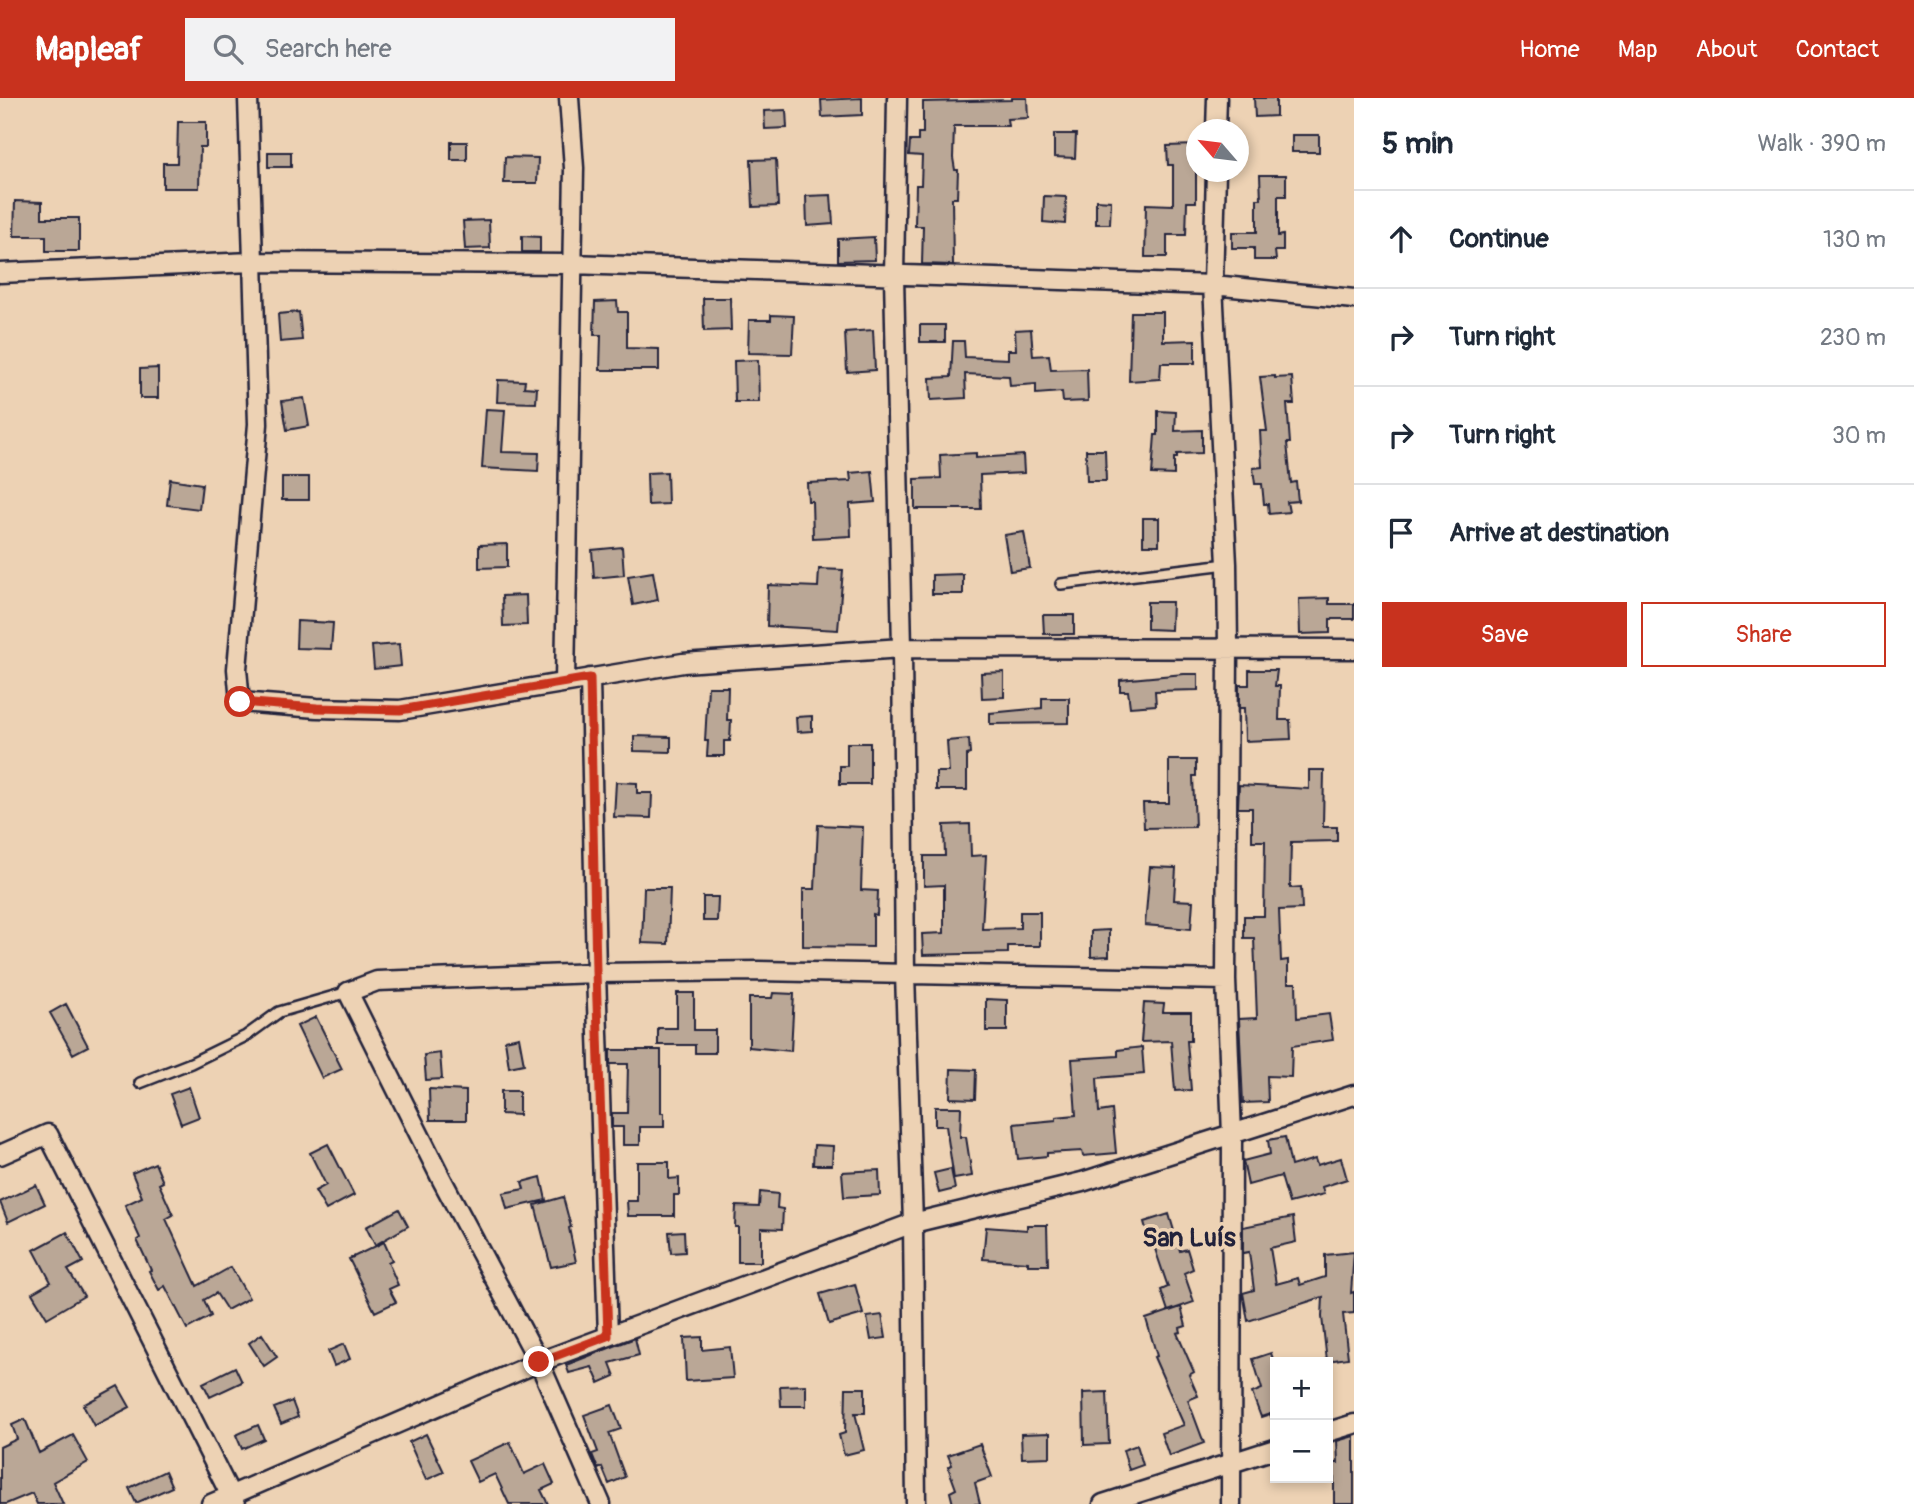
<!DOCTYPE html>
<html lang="en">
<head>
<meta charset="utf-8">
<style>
	:root { --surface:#fff; --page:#f2f2f3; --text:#1f2937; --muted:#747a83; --line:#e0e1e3; --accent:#c8321e }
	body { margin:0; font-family:Pangolin,sans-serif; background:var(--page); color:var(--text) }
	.controls { position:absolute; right:21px; bottom:21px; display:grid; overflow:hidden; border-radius:0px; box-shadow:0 4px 10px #0003 }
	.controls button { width:63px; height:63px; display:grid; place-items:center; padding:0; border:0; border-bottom:2px solid var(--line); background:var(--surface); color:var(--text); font:35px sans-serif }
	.compass { position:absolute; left:1186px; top:21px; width:63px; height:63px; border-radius:50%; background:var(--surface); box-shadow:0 4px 10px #0003; rotate:298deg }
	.stop { position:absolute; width:21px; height:21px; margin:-16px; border:5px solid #c8321e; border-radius:50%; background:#fff }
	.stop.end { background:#c8321e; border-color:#fff; box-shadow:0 2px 7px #0008 }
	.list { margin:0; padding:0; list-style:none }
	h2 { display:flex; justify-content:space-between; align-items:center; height:91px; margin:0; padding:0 28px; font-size:30px }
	h2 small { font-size:23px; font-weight:400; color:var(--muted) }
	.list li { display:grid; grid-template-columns:46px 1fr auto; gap:21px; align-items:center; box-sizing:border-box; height:98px; padding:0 28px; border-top:2px solid var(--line) }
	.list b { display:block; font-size:26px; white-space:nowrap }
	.list em { font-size:23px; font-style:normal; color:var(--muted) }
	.actions { display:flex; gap:14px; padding:21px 28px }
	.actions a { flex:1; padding:16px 0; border:2px solid var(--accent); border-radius:0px; text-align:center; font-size:24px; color:var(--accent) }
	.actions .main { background:var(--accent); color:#fff }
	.icon { flex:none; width:38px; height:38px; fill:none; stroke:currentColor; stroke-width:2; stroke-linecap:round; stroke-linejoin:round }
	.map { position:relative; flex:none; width:1354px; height:1406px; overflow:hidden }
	header { display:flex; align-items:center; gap:42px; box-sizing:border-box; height:98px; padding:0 35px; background:var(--accent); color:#fff }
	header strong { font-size:33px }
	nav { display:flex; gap:38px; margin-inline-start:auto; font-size:24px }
	.search { width:490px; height:63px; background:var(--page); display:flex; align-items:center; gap:18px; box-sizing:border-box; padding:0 24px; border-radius:0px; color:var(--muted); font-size:26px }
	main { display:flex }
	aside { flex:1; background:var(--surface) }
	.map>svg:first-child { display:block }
	.building { fill:#baa796; stroke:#22223b; stroke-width:2 }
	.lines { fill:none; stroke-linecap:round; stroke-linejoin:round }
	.lane-casing { stroke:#22223b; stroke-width:14 }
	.street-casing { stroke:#22223b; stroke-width:23 }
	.lane { stroke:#edd2b4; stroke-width:9 }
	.street { stroke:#edd2b4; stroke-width:18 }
	.route { stroke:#c8321e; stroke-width:9 }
	.labels { text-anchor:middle; stroke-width:7; stroke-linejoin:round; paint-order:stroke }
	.district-label { font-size:26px; font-weight:bold; fill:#22223b; stroke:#edd2b4 }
</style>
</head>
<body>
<header>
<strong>Mapleaf</strong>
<div class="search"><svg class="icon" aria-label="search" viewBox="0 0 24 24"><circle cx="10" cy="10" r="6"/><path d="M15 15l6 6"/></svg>Search here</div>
<nav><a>Home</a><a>Map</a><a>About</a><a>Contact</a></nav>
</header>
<main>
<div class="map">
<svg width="1354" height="1406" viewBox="0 0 1354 1406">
	<rect width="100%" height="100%" fill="#edd2b4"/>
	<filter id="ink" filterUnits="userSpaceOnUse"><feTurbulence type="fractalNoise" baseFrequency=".0143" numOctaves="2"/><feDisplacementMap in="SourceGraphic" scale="14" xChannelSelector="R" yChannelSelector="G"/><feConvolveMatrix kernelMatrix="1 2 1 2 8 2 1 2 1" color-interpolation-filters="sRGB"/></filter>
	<g filter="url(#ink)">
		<!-- building -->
		<path class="building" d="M862,0V17L822,19L821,2Z
			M1012,0H1027L1028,20L1007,21L1008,28H954L953,60L955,72H958L957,100H952L953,167L922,166L923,128H915L916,87H921L922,58L909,57L910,43H918V35H923V4L1012,2Z
			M1254,0H1276V18L1255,19Z
			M786,12L787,30L765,31L764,13Z
			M178,24H206V49H200L199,90H163V65H177Z
			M1054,36H1076L1075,60L1054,59Z
			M1292,37H1319V54H1292Z
			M451,44H467V62H451Z
			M1196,47V104H1187L1186,137H1167V159H1145L1146,106L1173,107V67H1168L1167,48Z
			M268,54H291V69H268Z
			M505,59L538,60L537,85H504Z
			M776,61L778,108L753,109L751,62Z
			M1260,77H1286V98H1278V138L1283,137V153H1275L1276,162H1254V150H1232V134H1257V101H1261Z
			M831,97L833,126L807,128L806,98Z
			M1044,98L1066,99L1065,126L1043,124Z
			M1096,102L1111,103L1110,126H1096Z
			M15,103L42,104V120H79V153H46V138H14Z
			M489,122L490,150L465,151L463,123Z
			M522,138L540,139V154H522Z
			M874,139L875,162L838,163V141Z
			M703,200H730L731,232L704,233Z
			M617,203L618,214H627V250L659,251V272H600L601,237H594L595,204Z
			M299,214L302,242L280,244L278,216Z
			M1131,214H1163V243L1195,242V265H1161L1160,281L1129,283Z
			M771,217L794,218L792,256L748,255L749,222H771Z
			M920,227H945V244H920Z
			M1031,231L1033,258L1049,257L1051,272L1087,271L1088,303L1063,304L1062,294L1036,296V286L1010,288L1009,278L965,276L966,300L931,302L930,280L951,279L953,243H964L965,259L1008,261V252H1016L1015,232Z
			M873,232L875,272L847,274L845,234Z
			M758,262L759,304H735L734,263Z
			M158,270V300H140V271Z
			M1275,278V280L1292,279L1294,306H1287L1290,345H1287L1291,385L1296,384L1298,403L1287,404L1289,414L1269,416L1268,406H1264L1262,386H1255L1253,370L1262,369L1260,333H1267L1260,279Z
			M498,282L525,283L524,289L537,290L536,305L497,304Z
			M304,300L309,328L287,332L282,303Z
			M486,311L505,312L502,354L539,355L538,373L482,370Z
			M1158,313L1176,314L1175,333L1202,332V355L1177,356V360H1174V377L1152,376L1155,337H1158Z
			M1086,352H1105L1106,383H1087Z
			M976,355V360L1023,357L1024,375L980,377L981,411H915V381L941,380L940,357Z
			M872,373L875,404L850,406L851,438L813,440L812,403H808L807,385L851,383L850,375Z
			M667,374L668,406L648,407L647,375Z
			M282,379H309V402H282Z
			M170,381L202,386L199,411L167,407Z
			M1143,420H1159V447H1143Z
			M1024,434L1030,470L1010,473L1004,437Z
			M507,446V469L479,470V447Z
			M622,449L624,477L594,480L592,452Z
			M819,471L843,472L838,532L767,528L768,487L818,489Z
			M653,474L658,502L633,507L628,478Z
			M963,476V496H932V477Z
			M526,497L527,527L503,528L502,498Z
			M1329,500V506H1354V521H1330V535L1300,536L1299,501Z
			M1147,504H1172L1171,532L1147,531Z
			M1043,517H1074V536H1044Z
			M297,523L333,525L331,551L296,550Z
			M399,546L401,568L374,571L372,548Z
			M1249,572H1277L1275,588H1280L1279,622H1290L1291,641L1245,643L1244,610H1239V587H1249Z
			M1004,574V599L982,600L981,575Z
			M1184,576H1198V592L1155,593L1156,607L1130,609L1128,593H1120V582Z
			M708,589H728L727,622H731L730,643H724V658H707L708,643H705Z
			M1042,600H1069V625L990,626V615L1042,610Z
			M812,618V633L797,634L796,619Z
			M634,638L671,639V654L634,653Z
			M969,641L970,656L967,657V692H936V674H949L947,643Z
			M847,645H870V686H840V668H847Z
			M1169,662H1196V678H1193L1195,729L1144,730L1143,705H1169Z
			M1309,672H1324L1323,729H1337V743L1291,744L1290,790L1301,789L1302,811L1279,812L1281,863L1288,862V885H1296L1297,920L1329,916L1333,942L1292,948L1291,979L1267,978L1268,1004L1243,1005L1239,921L1257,920L1254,840H1244V818H1264L1265,743H1252V710H1238L1239,687L1309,691Z
			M616,684L637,685V695H652L651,720L614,719Z
			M970,726L971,758L986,757L982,831L1020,830V814H1040V848H1008V855L923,857L922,836L944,835V787L924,788V758H945L944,727Z
			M818,727L863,729L861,792L878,793L877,817L873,816V849L803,848V791H815Z
			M1150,769L1176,770L1174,802L1193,803L1191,831L1145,827Z
			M644,790H670L668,846L642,845Z
			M703,799H718L717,823H703Z
			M1109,832V858L1091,859V833Z
			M677,895H694V932H715V955H695V947H658V930H677Z
			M773,895L794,896L791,953L749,949V900H772Z
			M986,901L1007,902V933H986Z
			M1144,905L1164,906L1163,914H1191V943H1187L1191,992L1175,993L1171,943L1141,944Z
			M66,906L88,948L73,956L50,915Z
			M316,919L342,971L322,980L297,928Z
			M519,939L524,966L509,969L505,942Z
			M1142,949L1144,976L1097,980L1099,1014L1112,1012L1116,1055L1083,1058L1082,1053L1047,1055V1058L1018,1061L1014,1026L1056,1022V1019L1076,1017L1072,961L1118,958V952Z
			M610,952H661V1015H664V1029H640V1047H623V1029H612V1015H627L628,966H610Z
			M440,955L442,981L426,982L424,957Z
			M951,971L976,972L975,1001L950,1000Z
			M189,989L199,1019L181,1026L170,996Z
			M429,991L466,993V1022H430Z
			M501,993H519V1017L501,1016Z
			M935,1009H961L960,1039H966L972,1078L954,1081L946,1028H935Z
			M1285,1039L1291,1068L1315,1061L1317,1067L1341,1060L1347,1081L1322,1089L1324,1096L1289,1105L1281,1078L1248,1087L1243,1063L1270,1056L1268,1042Z
			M328,1046L354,1097L326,1112L315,1093L326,1087L310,1055Z
			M814,1047L833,1048L832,1067H813Z
			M637,1064H669V1081L679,1080V1097H674V1118H628L627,1103H637Z
			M155,1065L163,1084L159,1086L173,1117L166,1121L197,1188L231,1169L249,1200L227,1212L216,1195L204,1202L211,1218L187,1231L165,1188L159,1192L149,1173L151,1172L137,1142L140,1140L125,1107L142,1099L132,1075Z
			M951,1071L955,1091L939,1095L934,1075Z
			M879,1072L880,1097L844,1099L842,1074Z
			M541,1079L546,1102L507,1111L503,1095L524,1091L522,1084Z
			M36,1087L45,1106L8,1124L0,1104Z
			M760,1094L778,1096L777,1110L783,1111L782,1131L761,1130V1164H738V1129H735L736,1108L759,1109Z
			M563,1099L571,1129L569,1130L576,1164L551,1169L535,1107Z
			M399,1111L408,1128L375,1147L366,1129Z
			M1169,1116L1180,1153L1187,1151L1193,1171L1184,1175L1194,1204L1168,1213L1161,1192L1168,1189L1154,1148L1151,1149L1144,1124Z
			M1293,1119L1296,1144L1270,1150L1276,1186L1298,1180L1300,1187L1325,1179V1157L1354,1154L1351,1195L1354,1194V1215L1343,1216L1348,1260L1327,1263L1322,1219L1323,1199L1248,1223L1243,1195L1254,1192L1249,1154L1243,1155V1129Z
			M1027,1127H1047L1048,1167H1028V1164L983,1161L986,1129L1027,1132Z
			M684,1133L685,1154L671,1155L669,1134Z
			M67,1134L83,1164L68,1172L84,1198L47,1220L32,1195L51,1184L34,1152Z
			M384,1144L392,1162L388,1164L398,1187L389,1191L396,1204L375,1214L349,1161Z
			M855,1186L863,1216L829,1226L820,1196Z
			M1181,1209L1186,1228L1180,1230L1181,1234L1177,1235L1194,1274L1189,1277L1198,1298L1188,1302L1204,1345L1169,1358L1161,1335L1184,1327L1154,1259L1157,1258L1146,1221Z
			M882,1217L886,1240L871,1242L867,1219Z
			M262,1236L277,1259L264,1268L249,1245Z
			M702,1239V1252L730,1249L733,1280L686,1283L684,1240Z
			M635,1240L639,1257L610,1265L615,1278L599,1285L592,1269L569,1275L566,1267Z
			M344,1246L350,1261L334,1268L328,1253Z
			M1271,1255L1275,1267V1321H1272L1270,1316L1261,1319L1252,1295L1262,1291L1253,1261Z
			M235,1269L242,1284L210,1299L203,1285Z
			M806,1287V1308H781L780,1288Z
			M118,1288L130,1309L94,1328L83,1307Z
			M846,1290H865V1315H855L864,1352L844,1357L839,1337L845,1335Z
			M1107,1294L1109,1346L1084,1347L1083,1295Z
			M292,1303L298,1319L281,1326L274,1310Z
			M612,1307L621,1331L609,1335L625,1379L609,1386L602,1369L598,1371L592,1356L598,1354L584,1317Z
			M25,1321L39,1355L73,1337L88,1364L53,1384L63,1406H37L32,1395L6,1406H0V1349L17,1341L12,1327Z
			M258,1327L264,1341L242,1351L236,1337Z
			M1050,1335V1359L1022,1360L1021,1336Z
			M426,1336L444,1374L426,1382L409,1344Z
			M1354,1338V1406H1334V1365H1338L1337,1343Z
			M510,1344L524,1376L545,1366L554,1386L541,1392L548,1406H509L495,1376L478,1384L468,1363Z
			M980,1346L992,1379L975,1385L980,1406H953L950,1394L956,1391L948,1369L952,1367L948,1357Z
			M1137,1347L1143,1367L1129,1372L1123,1352Z
			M165,1373L172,1389L136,1405L129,1390Z"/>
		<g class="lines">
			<defs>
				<path id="lane" d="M1061,486L1227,466
					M140,985L191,965L246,938L279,914L348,894"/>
				<path id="street" d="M248,0L258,326L237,571L240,604L317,610L400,612L683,565L902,550L1354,551
					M897,0L894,178L902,550L905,876L913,1125L916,1406
					M1216,32L1217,0
					M1216,74L1213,187L1227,466L1228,549L1226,882L1232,1037L1231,1406
					M0,175L252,164L571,166L1213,187L1354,201
					M590,580L596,875L608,1238
					M565,584L574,70L569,0
					M0,1057L48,1036L235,1406
					M1328,1334L1354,1326
					M211,1406L539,1264L913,1125L1082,1084L1354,997
					M601,1406L539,1264L442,1082L348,894L377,883L596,875L758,873L1226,882
					M1103,1406L1275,1351"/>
			</defs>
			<!-- lane casing -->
			<use href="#lane" class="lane-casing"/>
			<!-- street casing -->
			<use href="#street" class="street-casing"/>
			<!-- lane -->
			<use href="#lane" class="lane"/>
			<!-- street -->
			<use href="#street" class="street"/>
		</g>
	</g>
	<g class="lines" filter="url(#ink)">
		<!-- route -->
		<path class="route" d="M240,604L317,610L400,612L590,580L596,874L608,1238L539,1264"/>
	</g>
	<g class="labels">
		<!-- district labels -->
		<g class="district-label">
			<text x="1189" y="1148">San Luís</text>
		</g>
	</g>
</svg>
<div class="controls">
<button>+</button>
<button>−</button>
</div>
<svg class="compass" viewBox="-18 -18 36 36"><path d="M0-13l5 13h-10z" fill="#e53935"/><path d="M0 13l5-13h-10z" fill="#747a83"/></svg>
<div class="stop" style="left:240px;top:604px"></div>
<div class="stop end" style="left:539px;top:1264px"></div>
</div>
<aside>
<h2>5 min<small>Walk · 390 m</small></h2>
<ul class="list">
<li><svg class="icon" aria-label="ahead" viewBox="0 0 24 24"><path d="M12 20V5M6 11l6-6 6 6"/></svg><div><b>Continue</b></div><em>130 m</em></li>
<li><svg class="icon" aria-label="right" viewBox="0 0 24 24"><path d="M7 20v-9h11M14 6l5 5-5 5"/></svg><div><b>Turn right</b></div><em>230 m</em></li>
<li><svg class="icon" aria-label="right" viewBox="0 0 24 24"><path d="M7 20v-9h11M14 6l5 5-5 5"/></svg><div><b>Turn right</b></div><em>30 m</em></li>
<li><svg class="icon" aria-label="arrive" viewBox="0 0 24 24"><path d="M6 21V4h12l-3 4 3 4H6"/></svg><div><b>Arrive at destination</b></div></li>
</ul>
<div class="actions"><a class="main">Save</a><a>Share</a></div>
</aside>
</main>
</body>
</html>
